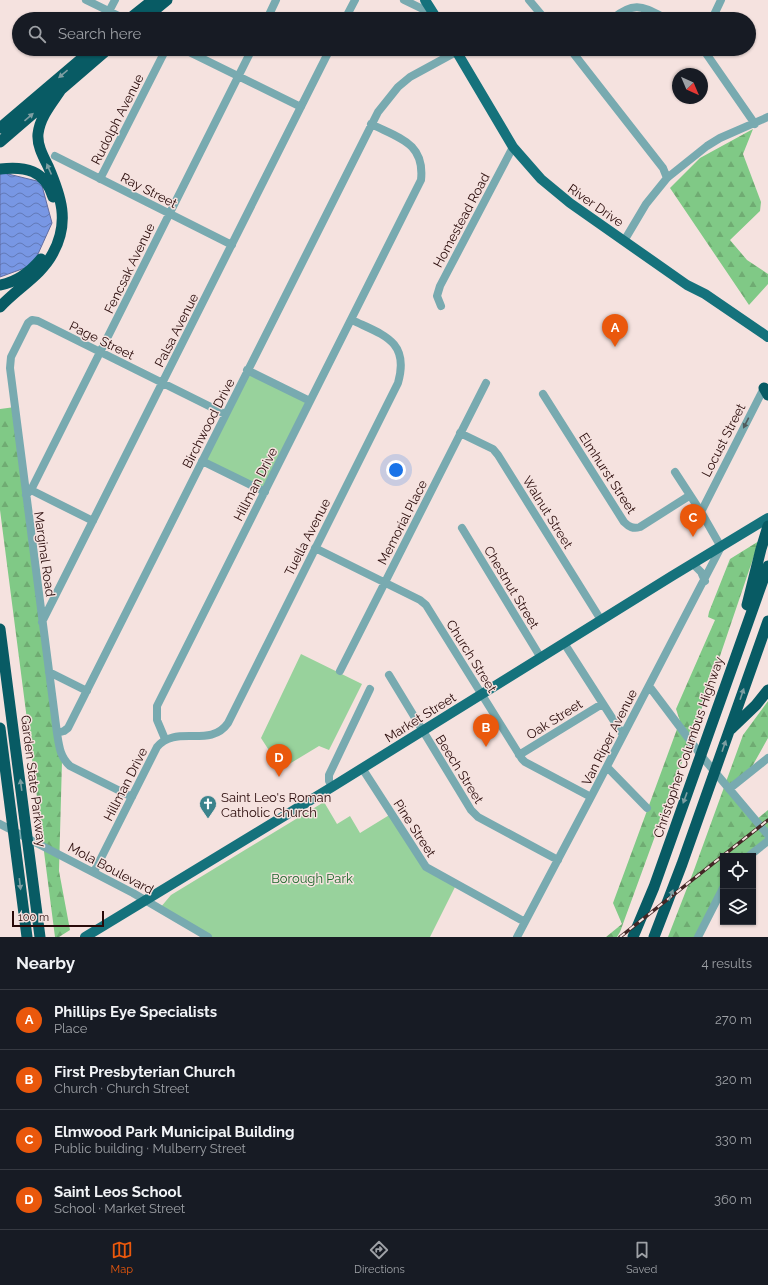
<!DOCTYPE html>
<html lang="en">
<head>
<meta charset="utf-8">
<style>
	:root { --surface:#171b24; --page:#242831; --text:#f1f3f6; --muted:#9ea1a6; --line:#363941; --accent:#ea580c }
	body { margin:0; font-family:Raleway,sans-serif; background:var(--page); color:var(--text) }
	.controls { position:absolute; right:12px; bottom:12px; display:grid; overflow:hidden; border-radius:0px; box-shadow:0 1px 3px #0004 }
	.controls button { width:36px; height:36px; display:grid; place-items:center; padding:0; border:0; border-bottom:1px solid var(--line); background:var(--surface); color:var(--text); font:20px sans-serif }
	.compass { position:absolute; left:672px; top:68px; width:36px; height:36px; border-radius:50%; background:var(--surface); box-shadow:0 1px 3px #0004; rotate:136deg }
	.scale { position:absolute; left:12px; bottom:10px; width:92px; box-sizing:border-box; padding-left:4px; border:2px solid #290a09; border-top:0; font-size:11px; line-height:14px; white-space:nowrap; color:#290a09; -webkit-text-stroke:3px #f5e2df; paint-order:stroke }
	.you { position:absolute; left:396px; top:470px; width:14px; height:14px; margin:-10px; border:3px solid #fff; border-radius:50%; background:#1a73e8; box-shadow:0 0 0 6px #1a73e833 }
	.badge { display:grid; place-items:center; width:26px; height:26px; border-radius:50%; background:var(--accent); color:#fff; font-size:13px; font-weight:700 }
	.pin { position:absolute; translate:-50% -33px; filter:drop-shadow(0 1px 2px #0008) }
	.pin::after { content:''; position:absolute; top:21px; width:14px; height:12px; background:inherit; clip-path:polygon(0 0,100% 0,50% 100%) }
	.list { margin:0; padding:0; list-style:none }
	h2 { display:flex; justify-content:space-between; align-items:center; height:52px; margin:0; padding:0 16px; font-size:17px }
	h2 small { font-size:13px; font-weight:400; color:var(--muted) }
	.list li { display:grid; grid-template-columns:26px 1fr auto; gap:12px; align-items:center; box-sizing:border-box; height:60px; padding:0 16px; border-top:1px solid var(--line) }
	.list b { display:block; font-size:15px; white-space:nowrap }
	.list p { margin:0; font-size:13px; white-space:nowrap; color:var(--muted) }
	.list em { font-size:13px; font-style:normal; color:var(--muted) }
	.icon { flex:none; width:22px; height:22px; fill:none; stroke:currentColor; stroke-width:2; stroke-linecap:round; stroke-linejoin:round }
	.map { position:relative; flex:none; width:768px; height:937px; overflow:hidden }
	.search { position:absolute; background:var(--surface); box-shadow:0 1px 3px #0004; left:12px; right:12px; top:12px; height:44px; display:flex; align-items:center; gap:10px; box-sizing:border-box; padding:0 14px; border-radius:22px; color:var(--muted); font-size:15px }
	.sheet { height:292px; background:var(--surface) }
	nav { display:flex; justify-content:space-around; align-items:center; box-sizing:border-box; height:56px; border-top:1px solid var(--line); background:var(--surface); font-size:11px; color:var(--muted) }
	nav a { display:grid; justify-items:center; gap:2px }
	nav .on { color:var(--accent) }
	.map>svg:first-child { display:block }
	.green { fill:#98d29c }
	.forest { fill:url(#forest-firs) }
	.water { fill:url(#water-waves); stroke:#606da2 }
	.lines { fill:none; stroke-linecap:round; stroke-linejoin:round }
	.minor { stroke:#78aab0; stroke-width:8 }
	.major { stroke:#15727c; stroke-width:10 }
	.highway { stroke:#085b64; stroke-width:11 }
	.rail-casing { stroke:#432625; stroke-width:3.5 }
	.rail { stroke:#f5e2df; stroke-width:2; stroke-dasharray:6; stroke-linecap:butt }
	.oneway { fill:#7e9ea2 }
	.oneway2 { fill:#505a5c }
	.labels { text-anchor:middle; stroke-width:3; stroke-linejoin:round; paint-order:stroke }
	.street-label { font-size:13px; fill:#290a09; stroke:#f5e2df }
	.poi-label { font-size:13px; fill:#290a09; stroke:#f5e2df; text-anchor:start }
	.park-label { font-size:13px; fill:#1d682b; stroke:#f5e2df }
</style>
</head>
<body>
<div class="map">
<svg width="768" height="937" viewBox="0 0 768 937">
	<defs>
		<pattern id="forest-firs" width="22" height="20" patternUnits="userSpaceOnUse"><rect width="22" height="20" fill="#80c986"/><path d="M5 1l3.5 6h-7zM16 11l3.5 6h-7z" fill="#6fab72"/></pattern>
		<pattern id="water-waves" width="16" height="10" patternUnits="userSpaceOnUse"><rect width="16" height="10" fill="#7897e4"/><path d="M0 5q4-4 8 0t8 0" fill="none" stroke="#6279b7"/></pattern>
	</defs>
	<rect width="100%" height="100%" fill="#f5e2df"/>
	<!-- green -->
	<path class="green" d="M247,370L310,401L265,492L202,461Z
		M301,654L362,684L329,750L319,746L281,769L261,738Z
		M324,802L337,824L350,816L360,833L391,814L427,868L456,885L430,937H209L160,908L171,895Z"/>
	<!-- forest -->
	<path class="forest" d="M753,129L743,154L761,202L760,211L730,240L747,260L768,274V284L749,305L670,188L700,158Z
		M15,407L62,761L59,871L70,930L59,937H55L0,510V409Z
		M759,541L720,656V658L620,932L617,937H606L622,924L613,903L680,721L676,709L715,620L708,617L709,612L730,559Z
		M768,701V738L749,772L729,789L756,820L768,810V844L752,856H723V889L697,937H668L694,870L743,735Z"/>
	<!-- water -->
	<path class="water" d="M0,172L41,182L52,223L33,265L0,277Z"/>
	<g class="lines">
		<!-- minor -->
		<path class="minor" d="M86,0L125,19
			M404,0L435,15
			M529,0L545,19
			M105,19L115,0
			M267,19L276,0
			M345,19L355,0
			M612,19C635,0 643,7 667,19
			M712,19L721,0
			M183,49L301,107
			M570,49L663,168L667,178
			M703,49L755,124
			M55,156L232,245
			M100,179L166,49
			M624,241L646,204L667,178L707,146L720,138L768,117
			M441,306L437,296L440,286L513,147
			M247,370L310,401
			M543,394L624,522C629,527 633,529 640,527L689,496
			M460,433L493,449L498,455L601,620
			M202,461L265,492
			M31,490L93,521
			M26,495L31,490L252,49
			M701,512L764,388
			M462,528L541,658
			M315,548L420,600L426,605L522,759L525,762L591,797
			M693,564L701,572L705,581
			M42,622L330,49
			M564,643L623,735
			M340,671L486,383
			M49,672L87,691
			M389,675L471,810L478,817L558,860
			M649,686L704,759L768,835
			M57,733L10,368L11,357L28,323L32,320L38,321L225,414
			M165,739L157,720V706L421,180C425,143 399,138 371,124
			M519,755L602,704
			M607,767L647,808
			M362,768L426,867L525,922
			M332,787L329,781V775L370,689
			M729,789L768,758
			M132,797L70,766C60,757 59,746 57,733L64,731L68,728L378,112L398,87L410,77L456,52
			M0,824L133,893L208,937
			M749,856L768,841
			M94,872L157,747C176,724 210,749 228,723L398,383C410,341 383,335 352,320
			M517,937L591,797L721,547L701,512L675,472
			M698,937L723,888"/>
		<!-- major -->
		<path class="major" d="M425,0L437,19
			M455,49L513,147L541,179L570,203L687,285L705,294L768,337
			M85,937L332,787L672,576L768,518"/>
		<!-- highway -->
		<path class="highway" d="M129,19L153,0
			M144,19L167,0
			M0,128L93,49
			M0,142L108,49
			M0,169C25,166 45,170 53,197
			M0,285C17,282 30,272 41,259
			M0,307C17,288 41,276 53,253C70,222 61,196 48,166C43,156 37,145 38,134C40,116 53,102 62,88
			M764,388L768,395
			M747,605L761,549L768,526
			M0,629L40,937
			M0,728L27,937
			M731,729L756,705L768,690
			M633,937L654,887L768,566
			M654,937L682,864L768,621"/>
		<defs>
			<path id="rail" d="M620,937L768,820"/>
		</defs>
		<!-- rail casing -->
		<use href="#rail" class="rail-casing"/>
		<!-- rail -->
		<use href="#rail" class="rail"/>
	</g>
	<!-- one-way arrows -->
	<defs><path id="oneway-solid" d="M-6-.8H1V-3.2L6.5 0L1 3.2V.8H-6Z"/></defs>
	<g class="oneway">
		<use href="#oneway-solid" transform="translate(63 74) rotate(140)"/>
		<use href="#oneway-solid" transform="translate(29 117) rotate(-41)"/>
		<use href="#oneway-solid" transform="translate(49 169) rotate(-114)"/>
		<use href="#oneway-solid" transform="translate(742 694) rotate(-71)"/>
		<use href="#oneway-solid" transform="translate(724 746) rotate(-71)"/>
		<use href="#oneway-solid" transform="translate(21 785) rotate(-98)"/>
		<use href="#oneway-solid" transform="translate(685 798) rotate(110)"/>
		<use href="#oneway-solid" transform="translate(20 884) rotate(83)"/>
		<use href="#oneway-solid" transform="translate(671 895) rotate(-69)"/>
	</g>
	<use class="oneway2" href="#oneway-solid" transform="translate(746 423) rotate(117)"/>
	<!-- icons -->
	<defs>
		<symbol id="church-pin" viewBox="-11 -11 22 30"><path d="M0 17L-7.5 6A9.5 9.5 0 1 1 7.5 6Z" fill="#3b838c" stroke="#f5e2df"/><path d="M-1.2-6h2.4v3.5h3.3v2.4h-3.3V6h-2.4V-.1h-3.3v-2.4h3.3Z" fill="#fff"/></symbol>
	</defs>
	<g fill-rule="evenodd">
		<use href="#church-pin" x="198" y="794" width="20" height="27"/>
	</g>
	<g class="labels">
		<!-- street labels -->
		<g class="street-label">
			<text transform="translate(117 119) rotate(-63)" y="5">Rudolph Avenue</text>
			<text transform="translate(149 190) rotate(27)" y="5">Ray Street</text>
			<text transform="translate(596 205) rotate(35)" y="5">River Drive</text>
			<text transform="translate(461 220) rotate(-62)" y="5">Homestead Road</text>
			<text transform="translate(129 268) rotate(-64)" y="5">Fencsak Avenue</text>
			<text transform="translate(176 330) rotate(-63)" y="5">Palsa Avenue</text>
			<text transform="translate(102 340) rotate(26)" y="5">Page Street</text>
			<text transform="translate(208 423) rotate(-63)" y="5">Birchwood Drive</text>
			<text transform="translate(723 440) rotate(-63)" y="5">Locust Street</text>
			<text transform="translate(608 473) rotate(57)" y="5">Elmhurst Street</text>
			<text transform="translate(255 484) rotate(-63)" y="5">Hillman Drive</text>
			<text transform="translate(548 512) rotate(58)" y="5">Walnut Street</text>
			<text transform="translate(402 522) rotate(-63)" y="5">Memorial Place</text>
			<text transform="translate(307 537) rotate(-63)" y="5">Tuella Avenue</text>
			<text transform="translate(45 554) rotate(82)" y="5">Marginal Road</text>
			<text transform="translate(512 587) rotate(59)" y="5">Chestnut Street</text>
			<text transform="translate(472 656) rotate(58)" y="5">Church Street</text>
			<text transform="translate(420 717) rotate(-32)" y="5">Market Street</text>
			<text transform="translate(554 719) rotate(-32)" y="5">Oak Street</text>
			<text transform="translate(609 737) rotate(-63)" y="5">Van Riper Avenue</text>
			<text transform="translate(688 747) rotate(-71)" y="5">Christopher Columbus Highway</text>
			<text transform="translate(460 769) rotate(58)" y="5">Beech Street</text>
			<text transform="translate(34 781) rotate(83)" y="5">Garden State Parkway</text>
			<text transform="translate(125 784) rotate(-63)" y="5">Hillman Drive</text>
			<text transform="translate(415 828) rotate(57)" y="5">Pine Street</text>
			<text transform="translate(111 868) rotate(28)" y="5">Mola Boulevard</text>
		</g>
		<!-- poi labels -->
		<g class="poi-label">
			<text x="221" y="802">Saint Leo's Roman<tspan x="221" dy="15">Catholic Church</tspan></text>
		</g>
		<!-- park labels -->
		<g class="park-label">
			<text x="312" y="883">Borough Park</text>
		</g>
	</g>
</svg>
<div class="controls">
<button><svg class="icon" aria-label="locate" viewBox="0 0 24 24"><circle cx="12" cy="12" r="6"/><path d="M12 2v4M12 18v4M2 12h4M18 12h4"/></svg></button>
<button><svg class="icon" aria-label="layers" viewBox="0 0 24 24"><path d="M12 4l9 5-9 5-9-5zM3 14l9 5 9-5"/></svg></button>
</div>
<svg class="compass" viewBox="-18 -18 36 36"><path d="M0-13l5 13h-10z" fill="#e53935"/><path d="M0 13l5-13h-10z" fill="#9ea1a6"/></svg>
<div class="scale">100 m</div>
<div class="you"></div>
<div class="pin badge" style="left:615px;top:347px">A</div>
<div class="pin badge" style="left:486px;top:747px">B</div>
<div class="pin badge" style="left:693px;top:537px">C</div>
<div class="pin badge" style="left:279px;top:777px">D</div>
<div class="search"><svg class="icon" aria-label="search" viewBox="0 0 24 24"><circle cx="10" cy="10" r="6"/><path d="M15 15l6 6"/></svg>Search here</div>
</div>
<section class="sheet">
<h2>Nearby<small>4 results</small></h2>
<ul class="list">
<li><span class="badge">A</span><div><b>Phillips Eye Specialists</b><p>Place</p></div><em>270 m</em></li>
<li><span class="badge">B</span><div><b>First Presbyterian Church</b><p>Church · Church Street</p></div><em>320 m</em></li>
<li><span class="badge">C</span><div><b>Elmwood Park Municipal Building</b><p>Public building · Mulberry Street</p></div><em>330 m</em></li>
<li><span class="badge">D</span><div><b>Saint Leos School</b><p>School · Market Street</p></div><em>360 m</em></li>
</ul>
</section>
<nav>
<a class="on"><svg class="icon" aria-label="map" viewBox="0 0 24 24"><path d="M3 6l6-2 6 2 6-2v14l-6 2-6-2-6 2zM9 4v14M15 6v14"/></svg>Map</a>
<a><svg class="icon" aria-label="directions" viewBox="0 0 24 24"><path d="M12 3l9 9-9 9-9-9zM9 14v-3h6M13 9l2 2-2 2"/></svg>Directions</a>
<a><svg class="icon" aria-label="saved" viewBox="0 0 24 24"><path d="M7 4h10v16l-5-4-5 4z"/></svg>Saved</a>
</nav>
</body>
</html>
